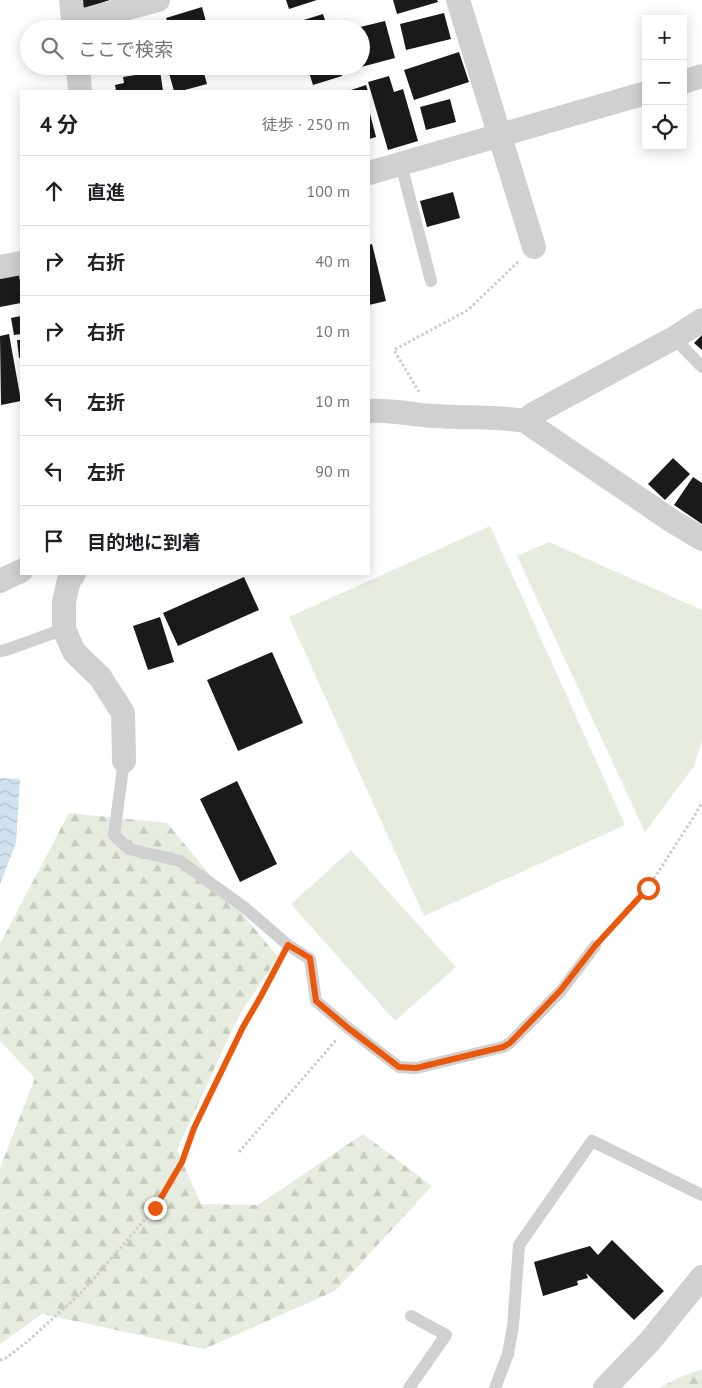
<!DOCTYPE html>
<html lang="ja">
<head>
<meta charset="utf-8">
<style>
	:root { --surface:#fff; --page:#f2f2f2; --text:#202124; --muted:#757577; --line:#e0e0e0 }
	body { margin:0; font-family:"PT Sans","Noto Sans JP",sans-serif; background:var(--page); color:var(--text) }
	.controls { position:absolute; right:15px; top:15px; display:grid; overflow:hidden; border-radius:0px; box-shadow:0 2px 12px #0003 }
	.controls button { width:45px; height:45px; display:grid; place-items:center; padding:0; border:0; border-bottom:1px solid var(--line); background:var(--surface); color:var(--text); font:25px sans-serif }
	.stop { position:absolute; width:15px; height:15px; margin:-11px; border:4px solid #ea580c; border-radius:50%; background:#fff }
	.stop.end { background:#ea580c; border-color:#fff; box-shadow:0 1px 5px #0008 }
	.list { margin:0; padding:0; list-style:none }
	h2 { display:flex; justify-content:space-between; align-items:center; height:65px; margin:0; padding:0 20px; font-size:21px }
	h2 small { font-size:16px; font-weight:400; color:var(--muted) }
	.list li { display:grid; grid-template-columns:32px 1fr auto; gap:15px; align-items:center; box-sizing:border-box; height:70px; padding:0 20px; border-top:1px solid var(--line) }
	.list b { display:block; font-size:19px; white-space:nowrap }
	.list em { font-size:16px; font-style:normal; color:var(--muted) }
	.icon { flex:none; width:28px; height:28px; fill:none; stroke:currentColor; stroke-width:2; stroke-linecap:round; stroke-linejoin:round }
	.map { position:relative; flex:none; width:702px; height:1388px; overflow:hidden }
	.search { position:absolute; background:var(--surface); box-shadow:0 2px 12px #0003; left:20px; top:20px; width:350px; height:55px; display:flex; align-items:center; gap:12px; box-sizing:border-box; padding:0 18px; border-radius:28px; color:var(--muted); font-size:19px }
	.panel { position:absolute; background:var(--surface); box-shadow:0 2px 12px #0003; left:20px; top:90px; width:350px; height:485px; border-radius:0px }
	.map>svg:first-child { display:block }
	.green { fill:#e6ecdf }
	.forest { fill:url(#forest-firs) }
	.water { fill:url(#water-waves) }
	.building { fill:#1a1a1a }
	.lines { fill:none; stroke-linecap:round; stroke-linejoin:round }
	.path { stroke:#cdcdcd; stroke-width:3; stroke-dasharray:2.5 2.5; stroke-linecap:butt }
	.lane { stroke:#d0d0d0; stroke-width:12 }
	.street { stroke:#d0d0d0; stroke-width:24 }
	.route { stroke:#ea580c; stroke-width:6 }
</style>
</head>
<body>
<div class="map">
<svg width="702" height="1388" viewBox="0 0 702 1388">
	<defs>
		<pattern id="forest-firs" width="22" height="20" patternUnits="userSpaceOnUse" patternTransform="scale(1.25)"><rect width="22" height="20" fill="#e6ecdf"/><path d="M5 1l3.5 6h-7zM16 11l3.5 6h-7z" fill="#c6cbc0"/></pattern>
		<pattern id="water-waves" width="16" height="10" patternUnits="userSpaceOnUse" patternTransform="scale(1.25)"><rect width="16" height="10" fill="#cfe2ee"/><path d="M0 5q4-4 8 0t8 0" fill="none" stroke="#b2c2cd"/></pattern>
	</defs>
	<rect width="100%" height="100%" fill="#fff"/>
	<!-- green -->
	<path class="green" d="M490,526L625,825L424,916L289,617Z
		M549,542L702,610V741L694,766L645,832L517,556Z
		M351,850L456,967L395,1021L291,904Z"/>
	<!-- forest -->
	<path class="forest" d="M69,813L167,823L278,957L238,1017L177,1150L201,1204L258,1205L363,1134L432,1186L335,1291L204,1349L42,1314L0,1344V1168L35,1078L0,1041V944Z
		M702,1369V1388H659L678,1378Z"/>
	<!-- water -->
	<path class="water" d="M0,778L20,779L16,843L0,884Z"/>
	<!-- building -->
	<path class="building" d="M79,0H110L82,9Z
		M286,0H317L289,9Z
		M393,0H437L438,2L397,14Z
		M202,7L208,29H170L166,18Z
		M444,13L451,39L406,50L400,24Z
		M323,14L328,29H296L294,23Z
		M385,21L395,58L361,67V29L356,28Z
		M459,52L469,82L414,100L404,70Z
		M167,66H202L207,84L181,91H174Z
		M307,66H339L342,76L313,85Z
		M345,66H361V67L347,71Z
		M160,71L163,91H116L115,85L124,83L123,77Z
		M389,76L394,92L403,89L418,141L388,150L368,82Z
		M366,85L368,91H348Z
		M450,99L456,122L426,130L420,107Z
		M369,110L376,137L369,139Z
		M453,192L460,218L427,227L420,201Z
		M372,244L386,301L369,305V245Z
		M19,274L21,289V303L0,307V277Z
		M21,316V334L14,335L11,318Z
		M9,334L21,401L1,405L0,336Z
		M702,335V350L694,343Z
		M17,340H21V358H19Z
		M673,458L690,474L665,500L648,484Z
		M693,477L702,483V524L674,505Z
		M244,577L259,610L178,646L163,613Z
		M160,617L174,662L148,670L133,626Z
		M272,652L303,723L238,751L207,680Z
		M237,781L277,864L240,882L200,799Z
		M612,1240L664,1291L634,1320L586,1273L588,1278L577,1281L578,1285L543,1296L534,1262L590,1246L598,1255Z"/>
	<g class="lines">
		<!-- path -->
		<path class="path" d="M419,392L394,350L468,310L519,261
			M605,935L648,888L693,818L702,803
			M239,1152L337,1039
			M0,1360L6,1358L27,1342L82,1292L155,1208L182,1162L195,1128L243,1027L280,960"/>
		<!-- lane -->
		<path class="lane" d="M401,164L431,281
			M674,338L702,367
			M0,651L6,650L64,629
			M124,761L114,835L129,849L180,861L244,907L288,945L310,959L316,1001L348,1028L399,1067L416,1068L503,1047L510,1043L561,991L595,946
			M409,1388L446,1335L411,1316
			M495,1388L508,1354L513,1326L519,1245L592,1141L702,1195"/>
		<!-- street -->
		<path class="street" d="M71,0L74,29
			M458,0L534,247
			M73,23L158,0
			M78,66L80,91
			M683,82L702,76
			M369,173L646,93
			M0,267L21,263
			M369,411C391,409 412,415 434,416C464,418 495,416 525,421L672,521L702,539
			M525,421L533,414L674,338L702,320
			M74,574L69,580L64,602V629L74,652L100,677L123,713L124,761
			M0,581L21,571
			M605,1388L650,1341L702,1277"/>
	</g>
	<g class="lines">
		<!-- route -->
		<path class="route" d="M155,1208L182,1162L194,1128L243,1027L261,996L288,945L310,958L316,1001L348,1028L399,1067L416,1068L503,1047L510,1043L560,991L595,946L648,888"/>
	</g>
</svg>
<div class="controls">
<button>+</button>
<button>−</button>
<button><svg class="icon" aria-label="locate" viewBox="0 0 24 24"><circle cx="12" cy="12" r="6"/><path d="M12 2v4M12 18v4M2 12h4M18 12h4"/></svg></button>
</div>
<div class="stop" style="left:648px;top:888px"></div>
<div class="stop end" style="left:155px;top:1208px"></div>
<div class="search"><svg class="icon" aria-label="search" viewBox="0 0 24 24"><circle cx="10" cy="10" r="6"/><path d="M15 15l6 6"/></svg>ここで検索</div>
<section class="panel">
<h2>4 分<small>徒歩 · 250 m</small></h2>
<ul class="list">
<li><svg class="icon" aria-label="ahead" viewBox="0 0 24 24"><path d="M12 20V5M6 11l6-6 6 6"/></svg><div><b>直進</b></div><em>100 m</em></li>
<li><svg class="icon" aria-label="right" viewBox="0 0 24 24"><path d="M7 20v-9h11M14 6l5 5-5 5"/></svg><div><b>右折</b></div><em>40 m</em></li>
<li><svg class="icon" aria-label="right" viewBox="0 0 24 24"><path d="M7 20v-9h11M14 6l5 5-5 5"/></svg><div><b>右折</b></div><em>10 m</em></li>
<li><svg class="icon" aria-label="left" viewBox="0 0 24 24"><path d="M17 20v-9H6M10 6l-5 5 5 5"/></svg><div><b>左折</b></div><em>10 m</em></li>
<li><svg class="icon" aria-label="left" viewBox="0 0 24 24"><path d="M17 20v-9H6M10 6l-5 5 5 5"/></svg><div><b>左折</b></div><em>90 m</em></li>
<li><svg class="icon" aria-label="arrive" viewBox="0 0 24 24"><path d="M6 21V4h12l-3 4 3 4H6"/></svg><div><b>目的地に到着</b></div></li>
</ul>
</section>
</div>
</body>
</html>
